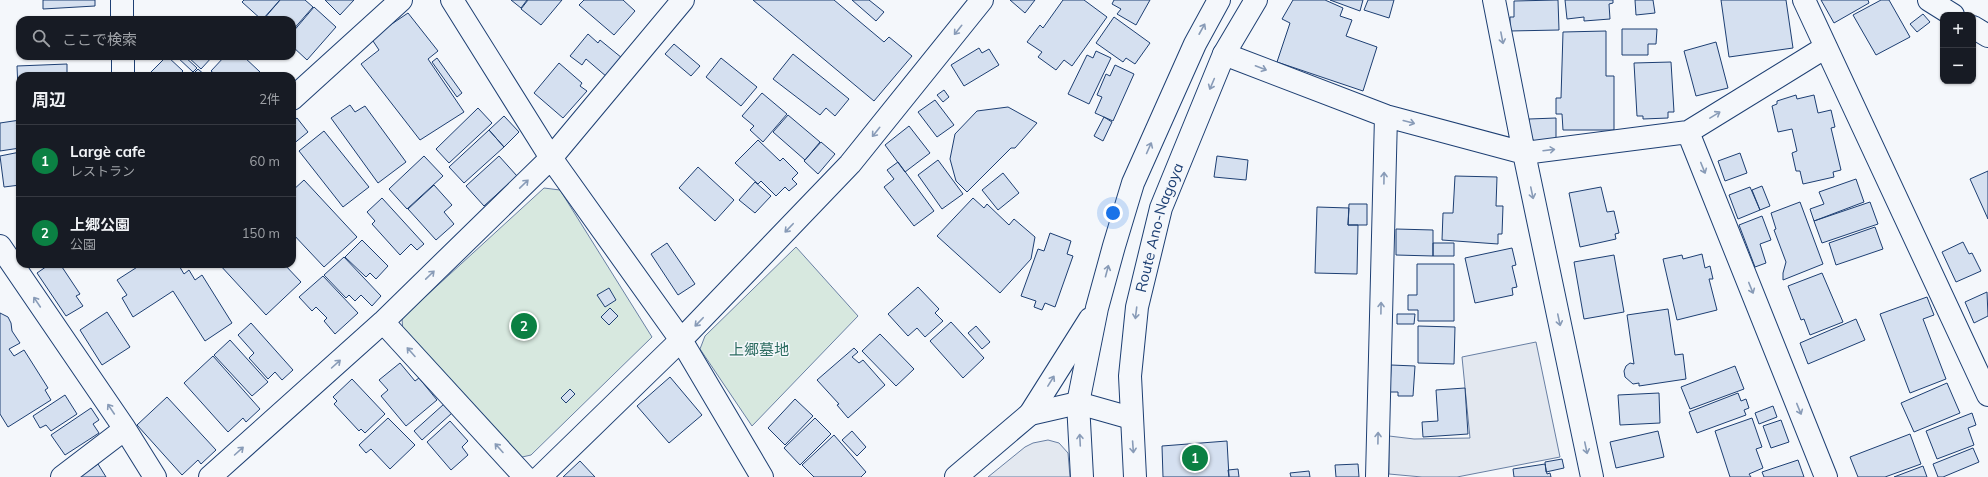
<!DOCTYPE html>
<html lang="ja">
<head>
<meta charset="utf-8">
<style>
	:root { --surface:#171b24; --page:#242831; --text:#f1f3f6; --muted:#9ea1a6; --line:#363941; --accent:#0b8043 }
	body { margin:0; font-family:Mulish,"Noto Sans JP",sans-serif; background:var(--page); color:var(--text) }
	.controls { position:absolute; right:12px; top:12px; display:grid; overflow:hidden; border-radius:8px; box-shadow:0 1px 3px #0004 }
	.controls button { width:36px; height:36px; display:grid; place-items:center; padding:0; border:0; border-bottom:1px solid var(--line); background:var(--surface); color:var(--text); font:20px sans-serif }
	.you { position:absolute; left:1113px; top:213px; width:14px; height:14px; margin:-10px; border:3px solid #fff; border-radius:50%; background:#1a73e8; box-shadow:0 0 0 6px #1a73e833 }
	.badge { display:grid; place-items:center; width:26px; height:26px; border-radius:50%; background:var(--accent); color:#fff; font-size:13px; font-weight:700 }
	.pin { position:absolute; translate:-50% -50%; border:2px solid #fff; box-shadow:0 1px 4px #0006 }
	.list { margin:0; padding:0; list-style:none }
	h2 { display:flex; justify-content:space-between; align-items:center; height:52px; margin:0; padding:0 16px; font-size:17px }
	h2 small { font-size:13px; font-weight:400; color:var(--muted) }
	.list li { display:grid; grid-template-columns:26px 1fr auto; gap:12px; align-items:center; box-sizing:border-box; height:72px; padding:0 16px; border-top:1px solid var(--line) }
	.list b { display:block; font-size:15px; white-space:nowrap }
	.list p { margin:0; font-size:13px; white-space:nowrap; color:var(--muted) }
	.list em { font-size:13px; font-style:normal; color:var(--muted) }
	.icon { flex:none; width:22px; height:22px; fill:none; stroke:currentColor; stroke-width:2; stroke-linecap:round; stroke-linejoin:round }
	.map { position:relative; flex:none; width:1988px; height:477px; overflow:hidden }
	.search { position:absolute; background:var(--surface); box-shadow:0 1px 3px #0004; left:16px; top:16px; width:280px; height:44px; display:flex; align-items:center; gap:10px; box-sizing:border-box; padding:0 14px; border-radius:12px; color:var(--muted); font-size:15px }
	.panel { position:absolute; background:var(--surface); box-shadow:0 1px 3px #0004; left:16px; top:72px; width:280px; height:196px; border-radius:12px }
	.map>svg:first-child { display:block }
	.green { fill:#d7e8df; stroke:#687fa3 }
	.parking { fill:#e3e8f0; stroke:#687fa3 }
	.building { fill:#d5e0f0; stroke:#1d3f73 }
	.lines { fill:none; stroke-linecap:round; stroke-linejoin:round }
	.minor-casing { stroke:#1d3f73; stroke-width:24 }
	.tertiary-casing { stroke:#1d3f73; stroke-width:24 }
	.secondary-casing { stroke:#1d3f73; stroke-width:24 }
	.minor { stroke:#f4f7fb; stroke-width:22 }
	.tertiary { stroke:#f4f7fb; stroke-width:22 }
	.secondary { stroke:#f4f7fb; stroke-width:22 }
	.oneway { stroke:#889bb7 }
	.labels { text-anchor:middle; stroke-width:3; stroke-linejoin:round; paint-order:stroke }
	.street-label { font-size:15px; fill:#1d3f73; stroke:#f4f7fb }
	.park-label { font-size:15px; fill:#2c6c60; stroke:#f4f7fb }
</style>
</head>
<body>
<div class="map">
<svg width="1988" height="477" viewBox="0 0 1988 477">
	<rect width="100%" height="100%" fill="#f4f7fb"/>
	<!-- green -->
	<path class="green" d="M544,188L560,190L652,337L531,455L518,458L403,333L402,318Z
		M796,247L858,316L752,426L700,349L705,336Z"/>
	<!-- parking -->
	<path class="parking" d="M1536,342L1560,457L1457,477H1422L1389,474V436L1414,439L1470,438L1462,357Z
		M1048,440L1059,443L1068,453L1070,477H988L1025,447L1033,443Z"/>
	<!-- building -->
	<path class="building" d="M43,0H95V6L43,9Z
		M244,0H280L262,20L242,2Z
		M280,0H305L313,7L292,31V20H263Z
		M325,0H354L340,15Z
		M511,0H527L521,8Z
		M528,0H562L541,25L521,9Z
		M584,0H623L635,11L614,35L579,5Z
		M753,0H834L884,42L889,37L912,56L874,101Z
		M852,0H869L884,12L876,21Z
		M1010,0H1035L1025,13Z
		M1063,0H1084L1107,17L1072,66L1064,60L1056,70L1038,57L1042,52L1027,42L1040,25L1043,28Z
		M1114,0H1150L1136,25L1117,14L1121,9L1112,4Z
		M1293,0H1325L1343,8L1340,16L1352,20L1346,36L1377,47L1363,91L1277,62L1290,23L1282,19Z
		M1330,0H1363L1360,11Z
		M1368,0H1394L1389,18L1364,10Z
		M1558,0L1559,30L1510,31V17H1514V1Z
		M1565,0H1613V3L1609,4L1610,19L1584,21V17L1567,19Z
		M1635,0H1653L1655,13L1636,15Z
		M1721,0H1786L1793,48L1729,57Z
		M1821,0H1868L1869,3L1834,23Z
		M1881,0H1889L1910,37L1876,55L1853,15Z
		M314,7L336,27L307,60L292,46V33Z
		M408,13L438,51L428,59L464,112L420,140L361,64L379,50L371,38Z
		M1923,14L1930,22L1917,32L1910,24Z
		M1114,17L1150,43L1135,64L1126,58L1123,62L1096,43Z
		M1622,29H1657L1656,44H1648V55H1622Z
		M1606,31V76H1614V130H1563L1562,114H1556V98H1561L1563,32Z
		M588,34L598,43L600,40L622,58L607,77L586,59L582,65L570,56Z
		M1716,42L1728,88L1696,96L1684,51Z
		M674,44L700,66L691,76L665,54Z
		M979,48L982,53L989,49L999,65L964,86L951,65Z
		M1096,51L1111,58L1089,104L1068,94L1087,55L1093,58Z
		M793,54L849,99L835,116L826,108L820,115L773,79Z
		M167,56L183,71L182,72L185,76H147Z
		M176,56H184L197,68L193,72Z
		M187,56H213L201,69Z
		M225,56H243L260,72L257,76H217L211,71Z
		M437,58L462,93L457,97L432,62Z
		M721,58L757,87L741,106L706,77Z
		M1671,62L1674,112H1668V118L1643,119V116H1637L1634,63Z
		M559,63L582,83L580,86L587,91L563,118L534,93Z
		M67,64V76H20V90H18L17,66Z
		M1115,65L1134,74L1113,121L1095,113L1102,97L1097,95L1106,74L1110,76Z
		M198,69L206,76H191Z
		M944,90L949,97L943,102L937,95Z
		M762,93L787,114L763,142L750,130L754,126L742,116Z
		M1796,95L1797,99L1814,95L1818,113L1831,110L1835,127L1831,128L1841,170L1833,172L1834,177L1803,184L1800,171H1796L1792,153L1797,151L1792,129L1778,132L1772,106L1777,104V101Z
		M935,100L954,125L937,137L918,112Z
		M350,105L355,112L365,106L406,162L378,183L331,118Z
		M1008,107L1037,123L1015,148H1011L967,192L956,181L950,159L955,134L977,111Z
		M478,108L492,123L449,163L436,149Z
		M788,115L820,142L805,160L773,132Z
		M504,116L519,132L504,147L489,130Z
		M1104,117L1112,122L1103,141L1094,136Z
		M297,118L308,132L292,145V122Z
		M1556,118V141L1539,144L1530,138L1529,119Z
		M20,120V148L0,151V123Z
		M909,126L930,153L905,172L885,145Z
		M489,130L504,147L464,183L449,167Z
		M324,131L369,187L343,207L299,151Z
		M758,140L780,161L783,158L798,173L792,179L797,184L789,191L785,187L776,196L761,181L758,184L735,163Z
		M821,142L835,154L818,174L804,161Z
		M20,152V185L4,187L0,156Z
		M1740,153L1747,173L1725,181L1718,161Z
		M424,156L443,176L407,209L389,189Z
		M499,156L517,176L484,206L466,186Z
		M1217,156L1248,160L1246,180L1214,177Z
		M938,160L963,194L942,209L918,175Z
		M898,162L934,211L914,226L884,187L894,179L887,170Z
		M698,167L734,200L715,221L679,188Z
		M1988,171V219L1970,179Z
		M1003,173L1019,193L998,210L982,190Z
		M1455,176L1497,177L1496,206H1503L1502,234H1498V244L1442,240L1443,213H1453Z
		M1856,179L1864,202L1814,221L1810,209L1824,204L1819,192Z
		M304,180L357,237L324,267L292,233V191Z
		M755,182L771,196L755,213L739,200Z
		M434,185L452,205L444,212L454,224L436,240L408,209Z
		M1762,186L1770,206L1760,210L1752,190Z
		M1601,187L1607,212L1614,211L1619,233L1615,234L1616,239L1580,247L1569,193Z
		M1750,187L1760,210L1738,219L1729,195Z
		M382,198L424,244L417,250L411,244L400,255L372,224L375,221L367,212Z
		M973,198L984,208L987,204L1009,225L1014,219L1035,237L1031,259L1000,293L937,236Z
		M1800,202L1823,264L1783,280V273L1786,262L1774,230L1776,229L1771,213Z
		M1870,202L1878,224L1822,243L1814,221Z
		M1349,204H1367V225H1348Z
		M1317,207L1349,208L1348,225H1358L1357,274L1315,273Z
		M1762,216L1771,240L1760,244L1766,263L1755,267L1739,225Z
		M1875,227L1883,249L1836,265L1829,243Z
		M1396,229L1433,230V256L1396,255Z
		M1050,233L1071,241L1067,254L1073,256L1055,307L1045,303L1042,310L1034,307L1036,301L1021,296L1038,249L1044,251Z
		M362,240L388,266L376,279L370,273L366,277L345,257Z
		M1963,242L1969,254L1972,253L1981,271L1956,282L1942,252Z
		M667,243L695,284L678,295L651,254Z
		M1433,243H1454V256H1433Z
		M1512,248L1516,265L1512,266L1517,287L1512,288L1513,295L1475,303L1465,258Z
		M1702,254L1705,268L1710,266L1713,279H1709L1717,310L1677,320L1663,259L1682,255L1683,259Z
		M1614,255L1624,312L1584,319L1574,262Z
		M344,257L381,296L372,306L361,295L355,301L349,295L346,298L324,275Z
		M50,264H60L80,294L76,296L83,306L66,316L37,273Z
		M142,264H178L184,274L189,270L195,280L202,275L232,323L205,341L173,291L133,317L122,298L127,295L117,280Z
		M219,264H284L301,282L266,315Z
		M1417,264H1454V321H1418V310H1408V295H1417Z
		M1822,273L1843,322L1810,335L1804,319L1801,320L1788,286Z
		M323,276L358,313L335,334L324,321L327,318L316,307L312,311L299,297Z
		M918,287L939,309L935,313L943,321L925,337L917,328L908,336L888,314Z
		M609,288L616,300L605,307L597,295Z
		M1987,292L1988,316L1974,323L1965,302Z
		M1927,297L1934,315L1923,319L1946,379L1910,393L1880,314Z
		M610,308L618,316L609,325L601,317Z
		M1668,309L1675,355L1683,354L1686,379L1639,386V383L1633,384L1625,377L1624,371L1626,366L1630,363L1634,364L1627,315Z
		M107,312L130,347L102,365L80,330Z
		M0,313L8,317L11,323L12,331L20,343L9,349L14,356L24,350L48,388L45,390L51,400L8,427L0,414Z
		M1397,314H1415L1414,324H1397Z
		M1856,319L1865,340L1808,364L1800,343Z
		M951,322L984,358L963,378L930,341Z
		M251,323L293,370L282,380L275,372L268,379L249,358L254,353L238,335Z
		M976,326L990,342L982,349L968,333Z
		M1418,326L1455,327L1454,364L1418,363Z
		M880,334L914,369L896,386L862,351Z
		M230,340L268,382L252,396L214,355Z
		M854,348L858,352L852,357L859,363L863,360L885,385L848,418L837,405L839,404L817,380Z
		M213,356L260,409L246,422L243,418L228,432L184,383Z
		M400,363L415,381L419,378L437,400L406,426L381,396L388,390L379,380Z
		M1391,365L1415,366L1413,396H1398V392H1390Z
		M1735,366L1744,389L1690,409L1681,387Z
		M670,377L702,415L669,443L637,406Z
		M352,379L385,414L365,433L361,429L359,431L334,404L337,401L333,397Z
		M1947,383L1960,413L1914,432L1901,403Z
		M1465,388L1468,434L1423,437L1422,422L1438,421L1436,390Z
		M570,389L575,394L566,403L561,398Z
		M1659,393L1660,423L1620,425L1618,395Z
		M1738,393L1741,401L1746,399L1749,408L1744,410L1746,415L1697,433L1689,412Z
		M65,395L77,414L51,431L46,425L40,428L33,416Z
		M167,397L216,450L201,464L198,460L182,475L137,425Z
		M795,399L813,416L785,445L768,428Z
		M444,404L452,413L422,440L414,431Z
		M1773,406L1777,417L1759,424L1755,413Z
		M91,408L99,420L93,424L99,433L65,455L51,435Z
		M1972,413L1976,425L1968,428L1974,445L1937,459L1926,431Z
		M388,418L415,445L390,469L371,449L366,453L359,445Z
		M815,418L831,434L800,465L784,448Z
		M1752,418L1762,447L1756,449L1763,468L1749,474L1751,477H1730L1715,431Z
		M1781,420L1789,442L1771,448L1763,426Z
		M450,421L468,441L462,447L468,455L451,470L427,442Z
		M852,431L866,447L857,456L842,440Z
		M1658,431L1664,457L1616,468L1610,442Z
		M1910,434L1921,464L1885,477H1858L1850,457Z
		M834,435L866,472L861,477H814L802,465Z
		M1227,441L1229,477H1163L1162,446Z
		M1973,448L1979,462L1943,477H1938L1933,464Z
		M1562,459L1564,468L1546,472L1545,462Z
		M1798,460L1804,477H1764L1762,472Z
		M580,461L595,477H563Z
		M98,464L106,477H79Z
		M1358,464L1359,477H1336L1335,465Z
		M1545,464L1547,474L1550,473L1551,477H1514L1513,469Z
		M1923,466L1927,477H1894Z
		M1238,469L1239,477H1229L1228,470Z
		M1309,471L1310,477H1291L1290,473Z"/>
	<g class="lines">
		<defs>
			<path id="minor" d="M122,0V20
				M452,0L551,158L681,340L762,477
				M1494,0L1524,153L1592,477
				M1804,0L1988,395
				M1224,54L1386,116L1524,153L1688,132L1826,47
				M123,56V76
				M292,99L401,0
				M1688,132L1826,477
				M0,246L125,429L155,477
				M383,322L525,477
				M62,477L125,429
				M210,477L383,322L551,158L683,0
				M540,477L681,340L850,164L982,0
				M1377,477L1386,116"/>
			<path id="tertiary" d="M1929,0L1953,15
				M1973,27L1988,36"/>
			<g id="secondary">
				<path d="M1030,414L1078,403L1131,418"/>
				<path d="M956,477L1030,414L1090,319"/>
				<path d="M1082,477L1078,403L1097,308L1114,246L1133,183L1195,44L1219,0"/>
				<path id="s1" d="M1135,477L1130,376L1137,307L1161,208L1224,54L1256,0"/>
			</g>
		</defs>
		<!-- minor casing -->
		<use href="#minor" class="minor-casing"/>
		<!-- tertiary casing -->
		<use href="#tertiary" class="tertiary-casing"/>
		<!-- secondary casing -->
		<use href="#secondary" class="secondary-casing"/>
		<!-- minor -->
		<use href="#minor" class="minor"/>
		<!-- tertiary -->
		<use href="#tertiary" class="tertiary"/>
		<!-- secondary -->
		<use href="#secondary" class="secondary"/>
	</g>
	<!-- one-way arrows -->
	<defs><path id="oneway-shaft" d="M-6 0H5M1.5-3L5.5 0L1.5 3" fill="none" stroke-width="1.6" stroke-linecap="round" stroke-linejoin="round"/></defs>
	<g class="oneway">
		<use href="#oneway-shaft" transform="translate(1202 29) rotate(-61)"/>
		<use href="#oneway-shaft" transform="translate(958 30) rotate(129)"/>
		<use href="#oneway-shaft" transform="translate(1502 38) rotate(79)"/>
		<use href="#oneway-shaft" transform="translate(1261 68) rotate(21)"/>
		<use href="#oneway-shaft" transform="translate(1212 84) rotate(113)"/>
		<use href="#oneway-shaft" transform="translate(1715 115) rotate(-31)"/>
		<use href="#oneway-shaft" transform="translate(1409 122) rotate(15)"/>
		<use href="#oneway-shaft" transform="translate(876 132) rotate(129)"/>
		<use href="#oneway-shaft" transform="translate(1149 148) rotate(-66)"/>
		<use href="#oneway-shaft" transform="translate(1549 150) rotate(-7)"/>
		<use href="#oneway-shaft" transform="translate(1703 168) rotate(68)"/>
		<use href="#oneway-shaft" transform="translate(1384 178) rotate(-89)"/>
		<use href="#oneway-shaft" transform="translate(524 184) rotate(-44)"/>
		<use href="#oneway-shaft" transform="translate(1532 193) rotate(78)"/>
		<use href="#oneway-shaft" transform="translate(789 228) rotate(134)"/>
		<use href="#oneway-shaft" transform="translate(1107 271) rotate(-75)"/>
		<use href="#oneway-shaft" transform="translate(430 275) rotate(-44)"/>
		<use href="#oneway-shaft" transform="translate(1751 288) rotate(68)"/>
		<use href="#oneway-shaft" transform="translate(37 302) rotate(-124)"/>
		<use href="#oneway-shaft" transform="translate(1381 308) rotate(-89)"/>
		<use href="#oneway-shaft" transform="translate(1136 313) rotate(97)"/>
		<use href="#oneway-shaft" transform="translate(1559 320) rotate(78)"/>
		<use href="#oneway-shaft" transform="translate(699 322) rotate(134)"/>
		<use href="#oneway-shaft" transform="translate(411 352) rotate(-132)"/>
		<use href="#oneway-shaft" transform="translate(336 364) rotate(-42)"/>
		<use href="#oneway-shaft" transform="translate(1051 381) rotate(-58)"/>
		<use href="#oneway-shaft" transform="translate(111 409) rotate(-124)"/>
		<use href="#oneway-shaft" transform="translate(1799 409) rotate(68)"/>
		<use href="#oneway-shaft" transform="translate(1378 438) rotate(-89)"/>
		<use href="#oneway-shaft" transform="translate(1080 440) rotate(-93)"/>
		<use href="#oneway-shaft" transform="translate(1133 447) rotate(86)"/>
		<use href="#oneway-shaft" transform="translate(499 448) rotate(-132)"/>
		<use href="#oneway-shaft" transform="translate(1586 448) rotate(78)"/>
		<use href="#oneway-shaft" transform="translate(239 451) rotate(-42)"/>
	</g>
	<g class="labels">
		<!-- street labels -->
		<g class="street-label">
			<text dy="5" stroke="none"><textPath href="#s1" startOffset="253">Route Ano-Nagoya</textPath></text>
		</g>
		<!-- park labels -->
		<g class="park-label">
			<text x="759" y="355">上郷墓地</text>
		</g>
	</g>
</svg>
<div class="controls">
<button>+</button>
<button>−</button>
</div>
<div class="you"></div>
<div class="pin badge" style="left:1195px;top:458px">1</div>
<div class="pin badge" style="left:524px;top:326px">2</div>
<div class="search"><svg class="icon" aria-label="search" viewBox="0 0 24 24"><circle cx="10" cy="10" r="6"/><path d="M15 15l6 6"/></svg>ここで検索</div>
<section class="panel">
<h2>周辺<small>2件</small></h2>
<ul class="list">
<li><span class="badge">1</span><div><b>Largè cafe</b><p>レストラン</p></div><em>60 m</em></li>
<li><span class="badge">2</span><div><b>上郷公園</b><p>公園</p></div><em>150 m</em></li>
</ul>
</section>
</div>
</body>
</html>
